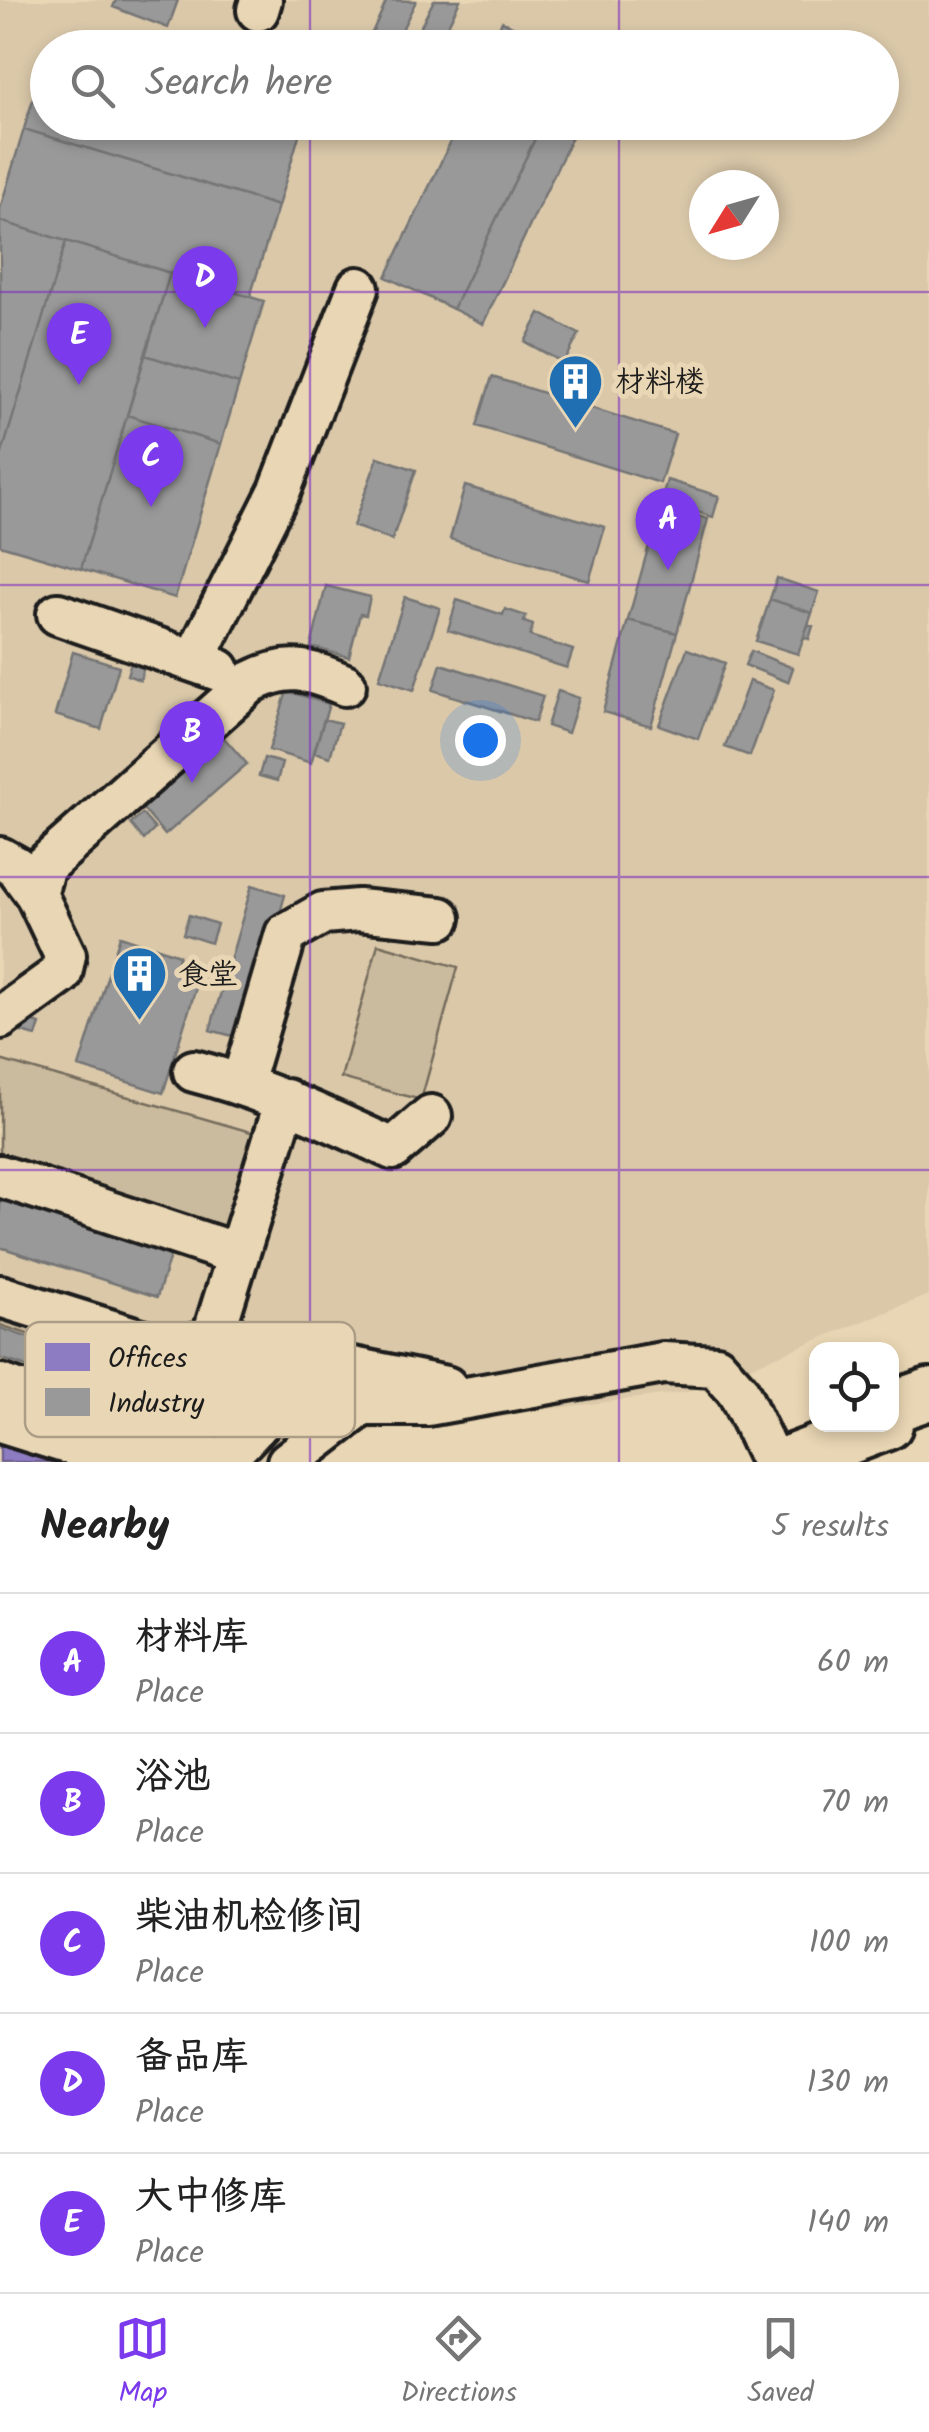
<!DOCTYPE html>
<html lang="en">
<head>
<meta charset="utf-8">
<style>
	:root { --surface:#fff; --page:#f6f6f6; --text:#222; --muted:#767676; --line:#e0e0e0; --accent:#7c3aed }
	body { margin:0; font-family:Kalam,"LXGW WenKai TC",sans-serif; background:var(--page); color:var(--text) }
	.controls { position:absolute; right:30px; bottom:30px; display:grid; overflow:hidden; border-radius:20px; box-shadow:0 5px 15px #0003 }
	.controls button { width:90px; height:90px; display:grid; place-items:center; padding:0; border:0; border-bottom:2px solid var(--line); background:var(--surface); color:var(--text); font:50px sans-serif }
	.compass { position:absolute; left:689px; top:170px; width:90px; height:90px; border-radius:50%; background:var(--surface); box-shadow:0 5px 15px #0003; rotate:233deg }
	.you { position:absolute; left:480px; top:740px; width:35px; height:35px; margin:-25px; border:8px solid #fff; border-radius:50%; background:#1a73e8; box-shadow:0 0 0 15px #1a73e833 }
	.badge { display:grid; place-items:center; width:65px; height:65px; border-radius:50%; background:var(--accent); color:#fff; font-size:32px; font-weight:700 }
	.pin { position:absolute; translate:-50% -82px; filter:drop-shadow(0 2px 5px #0008) }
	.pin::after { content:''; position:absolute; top:52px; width:35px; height:30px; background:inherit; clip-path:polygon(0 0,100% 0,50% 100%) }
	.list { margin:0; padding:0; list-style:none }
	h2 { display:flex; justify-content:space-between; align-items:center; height:130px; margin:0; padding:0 40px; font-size:42px }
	h2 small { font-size:32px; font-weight:400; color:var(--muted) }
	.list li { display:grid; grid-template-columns:65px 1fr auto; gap:30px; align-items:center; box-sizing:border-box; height:140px; padding:0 40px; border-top:2px solid var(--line) }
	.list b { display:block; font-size:38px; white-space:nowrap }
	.list p { margin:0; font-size:32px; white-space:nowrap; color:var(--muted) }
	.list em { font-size:32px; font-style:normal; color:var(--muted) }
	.icon { flex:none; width:55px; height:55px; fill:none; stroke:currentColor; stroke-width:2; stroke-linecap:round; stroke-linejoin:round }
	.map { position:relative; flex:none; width:929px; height:1462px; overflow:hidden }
	.search { position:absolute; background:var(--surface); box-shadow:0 5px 15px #0003; left:30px; right:30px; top:30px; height:110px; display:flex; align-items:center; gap:25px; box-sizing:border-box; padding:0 35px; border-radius:55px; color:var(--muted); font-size:38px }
	.sheet { height:830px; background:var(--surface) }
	nav { display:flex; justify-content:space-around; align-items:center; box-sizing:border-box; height:140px; border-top:2px solid var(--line); background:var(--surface); font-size:28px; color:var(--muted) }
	nav a { display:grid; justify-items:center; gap:5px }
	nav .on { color:var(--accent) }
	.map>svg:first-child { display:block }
	.built { fill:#dac8a9; fill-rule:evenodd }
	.green { fill:#cbbb9e; stroke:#746c5d; stroke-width:2.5 }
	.offices { fill:#8e7cc3; stroke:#6c5f91; stroke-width:2.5 }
	.industry { fill:#999; stroke:#747474; stroke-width:2.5 }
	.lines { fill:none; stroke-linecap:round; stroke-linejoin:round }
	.minor-casing { stroke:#1c1c1c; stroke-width:48 }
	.major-casing { stroke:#1c1c1c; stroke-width:58 }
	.minor { stroke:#e9d6b4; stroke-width:40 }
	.major { stroke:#e9d6b4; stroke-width:50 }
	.grid { fill:none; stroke:#7b2cbf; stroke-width:2.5; stroke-opacity:0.55 }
	.labels { text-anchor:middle; stroke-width:10; stroke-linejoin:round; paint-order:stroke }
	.poi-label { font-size:30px; fill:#1c1c1c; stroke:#e9d6b4; text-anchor:start }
	.key { fill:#e9d6b4; stroke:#ac9e86; stroke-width:2.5 }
	.key-label { font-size:28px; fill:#1c1c1c }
</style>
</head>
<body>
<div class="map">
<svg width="929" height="1462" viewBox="0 0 929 1462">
	<rect width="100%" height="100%" fill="#e9d6b4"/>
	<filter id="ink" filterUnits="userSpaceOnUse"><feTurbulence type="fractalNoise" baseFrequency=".01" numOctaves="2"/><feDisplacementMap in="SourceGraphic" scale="20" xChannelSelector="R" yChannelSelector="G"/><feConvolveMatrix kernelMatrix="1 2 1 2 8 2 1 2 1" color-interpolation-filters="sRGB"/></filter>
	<g filter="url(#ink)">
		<!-- built -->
		<path class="built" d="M0,0H929V1295L687,1392L333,1436L302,1462H0ZM48,48H882V122H48ZM704,185H764V245H704Z"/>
		<!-- green -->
		<path class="green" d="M378,944L458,967L421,1100L341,1078Z
			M0,1060L265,1136L227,1228L0,1160Z
			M0,1305L211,1374L196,1422L107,1395L113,1362L0,1325Z"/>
		<!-- offices -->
		<path class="offices" d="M0,1440L82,1462H0Z"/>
		<!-- industry -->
		<path class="industry" d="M116,0H178L168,28L113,7Z
			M387,0L416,1L393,48H365Z
			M434,0H460L437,48H410Z
			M502,21L545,42L543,48H490Z
			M117,32L163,45L162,48H113Z
			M210,37L246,48H207Z
			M48,50V122H303L278,206L24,129Z
			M460,122H543L453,309L386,277Z
			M543,122H579L483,324L453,309Z
			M24,129L278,206L250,297L0,221V209Z
			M0,221L66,241L0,460Z
			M66,241L170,273L81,569L0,545V460Z
			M170,273L264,301L239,384L145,355Z
			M540,313L579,334L564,363L525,342Z
			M145,355L239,384L221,444L127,415Z
			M492,377L675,434L660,483L477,426Z
			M127,415L221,444L175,598L81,569Z
			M378,457L416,470L392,540L353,526Z
			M667,480L719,496L713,517L661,501Z
			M465,486L605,527L589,581L450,539Z
			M660,506L708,519L677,633L628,620Z
			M777,578L819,592L808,625L813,626L809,639L804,637L798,654L756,641Z
			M326,586L370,597L366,615L360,614L349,657L311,647Z
			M405,597L440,608L414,690L379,679Z
			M770,599L812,613L798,654L756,641Z
			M457,600L503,615L505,609L526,616L524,622L533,625L530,636L573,650L567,668L448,630Z
			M628,620L677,633L651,726L603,712Z
			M687,649L725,663L698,739L659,725Z
			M751,651L793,668L788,682L745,665Z
			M73,652L119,666L101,729L55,715Z
			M134,653L147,657L140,680L127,675Z
			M441,664L543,696L535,722L433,690Z
			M749,681L774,690L750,756L725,747Z
			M287,691L329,704L311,763L269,750Z
			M558,691L579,698L568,733L547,726Z
			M324,719L340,723L330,757L314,752Z
			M218,731L247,764L165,835L137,802Z
			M264,758L282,763L277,781L259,776Z
			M142,814L155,829L144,840L131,824Z
			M252,885L285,895L244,1039L210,1030Z
			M189,915L217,924L211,943L183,934Z
			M120,936L179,955L174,971L199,978L163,1093L79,1067Z
			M147,944L179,955L174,971L199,978L163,1093L79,1067L115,952L142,961Z
			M25,1019L40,1024L36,1036L22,1032Z
			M0,1198L171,1253L157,1297L0,1247Z
			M0,1328L107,1364L99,1391L0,1358Z"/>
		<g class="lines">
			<defs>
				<path id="minor" d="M258,10L261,0
					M58,614L219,670
					M194,661L280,490L358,288
					M0,858L16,867L36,894
					M0,1018L61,974L65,955L36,894L44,866L251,682C288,663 307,669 345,685
					M194,1071C264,1089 328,1119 393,1149L431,1116
					M242,1083L286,934L323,913L358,910L440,918
					M0,1176L237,1254
					M0,1296L176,1351L212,1339L446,1387
					M212,1339L286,1100
					M0,1422L128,1462
					M222,1462L287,1393L362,1405H427L663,1363L716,1366L738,1391L768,1454
					M288,1462L362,1405"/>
				<path id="major" d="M0,1390L149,1443L200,1457
					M892,1407L929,1394
					M787,1462L887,1424"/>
			</defs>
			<!-- minor casing -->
			<use href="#minor" class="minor-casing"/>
			<!-- major casing -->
			<use href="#major" class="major-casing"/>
			<!-- minor -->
			<use href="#minor" class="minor"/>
			<!-- major -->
			<use href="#major" class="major"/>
		</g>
	</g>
	<!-- grid -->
	<path class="grid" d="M310,0V48M619,0V48M310,122V1462M619,122V1462M0,292H929M0,585H929M0,877H929M0,1170H929"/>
	<!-- icons -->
	<defs>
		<symbol id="building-pin" viewBox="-11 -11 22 30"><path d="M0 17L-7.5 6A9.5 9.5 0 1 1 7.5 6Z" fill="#1f6fb2" stroke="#e9d6b4"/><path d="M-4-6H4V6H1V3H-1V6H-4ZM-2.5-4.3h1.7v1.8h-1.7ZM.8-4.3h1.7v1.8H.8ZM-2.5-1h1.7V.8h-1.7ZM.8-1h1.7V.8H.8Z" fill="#fff"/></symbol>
	</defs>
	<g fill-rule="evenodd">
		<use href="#building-pin" x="544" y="350" width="63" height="86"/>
		<use href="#building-pin" x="108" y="942" width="63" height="86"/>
	</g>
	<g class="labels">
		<!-- poi labels -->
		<g class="poi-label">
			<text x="615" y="391">材料楼</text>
			<text x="178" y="984">食堂</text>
		</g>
	</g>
	<!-- legend -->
	<rect x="25" y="1322" width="330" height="115" rx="15" class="key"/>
	<rect x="45" y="1343" width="45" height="28" fill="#8e7cc3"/>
	<rect x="45" y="1388" width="45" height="28" fill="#999"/>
	<g class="key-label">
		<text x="108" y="1367">Offices</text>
		<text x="108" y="1412">Industry</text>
	</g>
</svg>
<div class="controls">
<button><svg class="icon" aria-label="locate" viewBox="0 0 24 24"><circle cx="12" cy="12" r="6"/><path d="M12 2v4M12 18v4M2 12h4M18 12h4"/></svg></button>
</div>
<svg class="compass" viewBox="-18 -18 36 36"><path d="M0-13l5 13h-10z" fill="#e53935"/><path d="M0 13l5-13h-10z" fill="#767676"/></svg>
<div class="you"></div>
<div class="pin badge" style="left:668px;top:570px">A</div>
<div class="pin badge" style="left:192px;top:783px">B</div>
<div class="pin badge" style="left:151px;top:507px">C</div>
<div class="pin badge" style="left:205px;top:328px">D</div>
<div class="pin badge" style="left:79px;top:385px">E</div>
<div class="search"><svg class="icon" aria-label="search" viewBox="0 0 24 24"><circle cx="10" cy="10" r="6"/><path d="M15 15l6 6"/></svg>Search here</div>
</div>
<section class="sheet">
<h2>Nearby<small>5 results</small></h2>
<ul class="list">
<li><span class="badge">A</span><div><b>材料库</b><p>Place</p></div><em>60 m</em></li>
<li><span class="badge">B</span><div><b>浴池</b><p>Place</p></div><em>70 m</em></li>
<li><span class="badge">C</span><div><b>柴油机检修间</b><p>Place</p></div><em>100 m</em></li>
<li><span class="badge">D</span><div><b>备品库</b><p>Place</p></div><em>130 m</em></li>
<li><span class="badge">E</span><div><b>大中修库</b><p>Place</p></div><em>140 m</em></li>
</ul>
</section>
<nav>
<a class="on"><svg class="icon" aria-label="map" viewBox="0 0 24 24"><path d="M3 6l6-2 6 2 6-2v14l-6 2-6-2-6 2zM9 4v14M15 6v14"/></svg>Map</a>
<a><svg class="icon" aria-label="directions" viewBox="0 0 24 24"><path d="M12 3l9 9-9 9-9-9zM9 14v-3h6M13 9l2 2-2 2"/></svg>Directions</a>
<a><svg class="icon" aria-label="saved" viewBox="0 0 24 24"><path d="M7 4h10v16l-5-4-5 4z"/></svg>Saved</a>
</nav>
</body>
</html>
